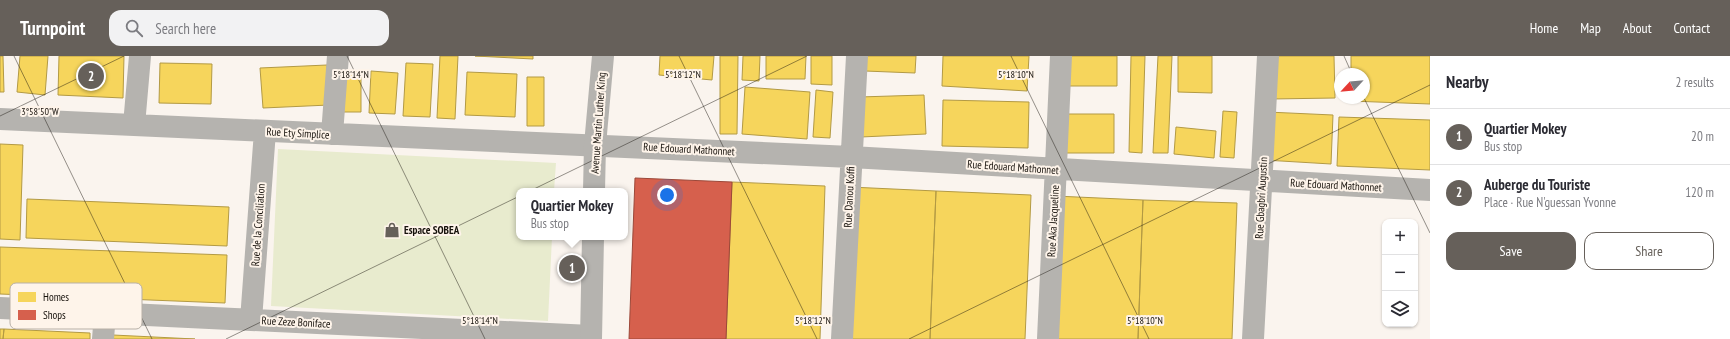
<!DOCTYPE html>
<html lang="en">
<head>
<meta charset="utf-8">
<style>
	:root { --surface:#fff; --page:#f2f2f3; --text:#2b2b33; --muted:#7c7c81; --line:#e1e1e2; --accent:#66605a }
	body { margin:0; font-family:"PT Sans Narrow",sans-serif; background:var(--page); color:var(--text) }
	.controls { position:absolute; right:12px; bottom:12px; display:grid; overflow:hidden; border-radius:8px; box-shadow:0 1px 3px #0004 }
	.controls button { width:36px; height:36px; display:grid; place-items:center; padding:0; border:0; border-bottom:1px solid var(--line); background:var(--surface); color:var(--text); font:20px sans-serif }
	.compass { position:absolute; left:1334px; top:12px; width:36px; height:36px; border-radius:50%; background:var(--surface); box-shadow:0 1px 3px #0004; rotate:244deg }
	.you { position:absolute; left:667px; top:139px; width:14px; height:14px; margin:-10px; border:3px solid #fff; border-radius:50%; background:#1a73e8; box-shadow:0 0 0 6px #1a73e833 }
	.badge { display:grid; place-items:center; width:26px; height:26px; border-radius:50%; background:var(--accent); color:#fff; font-size:13px; font-weight:700 }
	.pin { position:absolute; translate:-50% -50%; border:2px solid #fff; box-shadow:0 1px 4px #0006 }
	.popup { position:absolute; left:516px; top:132px; width:112px; height:52px; box-sizing:border-box; display:grid; place-content:center; border-radius:8px; background:var(--surface); filter:drop-shadow(0 1px 3px #0005); font-size:13px; white-space:nowrap; color:var(--muted) }
	.popup b { font-size:15px; color:var(--text) }
	.popup::after { content:''; position:absolute; left:50%; top:100%; margin-left:-8px; border:8px solid transparent; border-top-color:var(--surface) }
	.list { margin:0; padding:0; list-style:none }
	h2 { display:flex; justify-content:space-between; align-items:center; height:52px; margin:0; padding:0 16px; font-size:17px }
	h2 small { font-size:13px; font-weight:400; color:var(--muted) }
	.list li { display:grid; grid-template-columns:26px 1fr auto; gap:12px; align-items:center; box-sizing:border-box; height:56px; padding:0 16px; border-top:1px solid var(--line) }
	.list b { display:block; font-size:15px; white-space:nowrap }
	.list p { margin:0; font-size:13px; white-space:nowrap; color:var(--muted) }
	.list em { font-size:13px; font-style:normal; color:var(--muted) }
	.actions { display:flex; gap:8px; padding:12px 16px }
	.actions a { flex:1; padding:9px 0; border:1px solid var(--accent); border-radius:12px; text-align:center; font-size:14px; color:var(--accent) }
	.actions .main { background:var(--accent); color:#fff }
	.icon { flex:none; width:22px; height:22px; fill:none; stroke:currentColor; stroke-width:2; stroke-linecap:round; stroke-linejoin:round }
	.map { position:relative; flex:none; width:1430px; height:283px; overflow:hidden }
	header { display:flex; align-items:center; gap:24px; box-sizing:border-box; height:56px; padding:0 20px; background:var(--accent); color:#fff }
	header strong { font-size:19px }
	nav { display:flex; gap:22px; margin-inline-start:auto; font-size:14px }
	.search { width:280px; height:36px; background:var(--page); display:flex; align-items:center; gap:10px; box-sizing:border-box; padding:0 14px; border-radius:12px; color:var(--muted); font-size:15px }
	main { display:flex }
	aside { flex:1; background:var(--surface) }
	.map>svg:first-child { display:block }
	.green { fill:#e8ebce }
	.homes { fill:#f6d55c; stroke:#b39a44 }
	.shops { fill:#d6604d; stroke:#9c4839 }
	.lines { fill:none; stroke-linecap:round; stroke-linejoin:round }
	.minor { stroke:#b5b3af; stroke-width:22 }
	.tertiary { stroke:#b5b3af; stroke-width:22 }
	.ticks { fill:none; stroke:#16110b; stroke-width:1; stroke-opacity:0.45 }
	.labels { text-anchor:middle; stroke-width:4; stroke-linejoin:round; paint-order:stroke }
	.street-label { font-size:11px; fill:#16110b; stroke:#fef4ea }
	.poi-label { font-size:11px; font-weight:bold; fill:#16110b; stroke:#fef4ea; text-anchor:start }
	.key { fill:#fef4ea; stroke:#b8b0a7; stroke-width:1 }
	.key-label { font-size:11px; fill:#16110b }
	.ticks-label { font-size:10px; text-anchor:middle; fill:#16110b; stroke:#fef4ea; stroke-width:4; stroke-linejoin:round; paint-order:stroke }
</style>
</head>
<body>
<header>
<strong>Turnpoint</strong>
<div class="search"><svg class="icon" aria-label="search" viewBox="0 0 24 24"><circle cx="10" cy="10" r="6"/><path d="M15 15l6 6"/></svg>Search here</div>
<nav><a>Home</a><a>Map</a><a>About</a><a>Contact</a></nav>
</header>
<main>
<div class="map">
<svg width="1430" height="283" viewBox="0 0 1430 283">
	<rect width="100%" height="100%" fill="#faf4ee"/>
	<!-- green -->
	<path class="green" d="M278,93L556,107L554,135H519V181H552L548,265L271,250Z"/>
	<!-- homes -->
	<path class="homes" d="M0,0H3L4,36H0Z
		M20,0H48L45,39L17,36Z
		M59,0H124L123,42L58,39Z
		M440,0H458L455,63L437,62Z
		M475,0H533V3Z
		M660,0H714L712,24L659,19Z
		M720,0H738L737,78H720Z
		M743,0H760L759,25L742,24Z
		M766,0H806L805,23H766Z
		M811,0H832V29L811,28Z
		M865,0H916L915,17L865,15Z
		M943,0H1029L1027,35L942,30Z
		M1065,0H1117V30H1065Z
		M1131,0H1145L1142,97L1129,96Z
		M1158,0H1172L1168,97H1153Z
		M1178,0H1212V37L1178,36Z
		M1270,0H1334L1335,42L1271,43Z
		M1351,0H1430V48L1350,45V42H1364V18H1351Z
		M160,7L212,8L211,48L159,47Z
		M406,7L433,8L430,61L403,60Z
		M327,9L329,49L263,52L260,12Z
		M341,15L361,16V56H341Z
		M371,15L398,17L395,58L369,57Z
		M467,16L517,18L515,61L465,59Z
		M527,21H544V70H527Z
		M745,31L810,36L807,83L742,78Z
		M816,34L833,36L830,82L813,81Z
		M924,39L926,78L861,81L859,41Z
		M943,44L1029,46L1028,92L942,90Z
		M1223,55L1237,56L1234,102L1220,101Z
		M1267,56L1333,59L1331,108L1264,104Z
		M1060,58H1114V97H1061Z
		M1339,61L1430,64V114L1337,110Z
		M1176,71L1216,75L1214,102L1174,98Z
		M0,88L23,89L20,184L0,183Z
		M732,126L825,130L820,283H726Z
		M850,131L936,135L930,283H845Z
		M936,135L1031,139L1025,283H930Z
		M1055,140L1143,144L1138,283H1050Z
		M27,143L229,151L227,190L26,182Z
		M1143,144L1237,147L1232,283H1138Z
		M0,191L227,199L225,247L0,238Z
		M0,273H4L3,283H0Z
		M4,273L90,277V283H3Z
		M113,279L195,283H112Z"/>
	<!-- shops -->
	<path class="shops" d="M635,122L732,126L726,283H629Z"/>
	<g class="lines">
		<!-- minor -->
		<path class="minor" d="M0,63L851,101L1430,134
			M134,69L140,0
			M332,78L338,0
			M0,252L591,280
			M251,264L265,75
			M103,283L105,257
			M842,283L857,0
			M1048,283L1061,0
			M1253,283L1268,0"/>
		<!-- tertiary -->
		<path class="tertiary" d="M594,135L595,89L603,0
			M591,283L593,181"/>
	</g>
	<!-- ticks -->
	<path class="ticks" d="M14,0L152,283M347,0L485,283M679,0L817,283M1011,0L1149,283M1344,0L1352,18M1364,42L1430,177M0,60L124,0M226,283L807,0M909,283L1430,29"/>
	<!-- icons -->
	<defs>
		<symbol id="shop-bare" viewBox="-9 -9 18 18"><path d="M-5-2.5h2.3a2.7 3.5 0 0 1 5.4 0H5L5.5 6h-11ZM-1.5-2.5h3a1.5 2.3 0 0 0-3 0Z" fill="#66605a" stroke="#fef4ea" stroke-width="2.5" paint-order="stroke"/></symbol>
	</defs>
	<g fill-rule="evenodd">
		<use href="#shop-bare" x="381" y="163" width="22" height="22"/>
	</g>
	<g class="labels">
		<!-- street labels -->
		<g class="street-label">
			<text transform="translate(598 67) rotate(-86)" y="4">Avenue Martin Luther King</text>
			<text transform="translate(298 77) rotate(3)" y="4">Rue Ety Simplice</text>
			<text transform="translate(689 93) rotate(3)" y="4">Rue Edouard Mathonnet</text>
			<text transform="translate(1013 111) rotate(4)" y="4">Rue Edouard Mathonnet</text>
			<text transform="translate(1336 129) rotate(3)" y="4">Rue Edouard Mathonnet</text>
			<text transform="translate(849 141) rotate(-87)" y="4">Rue Danou Koffi</text>
			<text transform="translate(1261 142) rotate(-87)" y="4">Rue Gbagbri Augustin</text>
			<text transform="translate(1053 165) rotate(-87)" y="4">Rue Aka Jacqueline</text>
			<text transform="translate(258 169) rotate(-86)" y="4">Rue de la Conciliation</text>
			<text transform="translate(296 266) rotate(3)" y="4">Rue Zeze Boniface</text>
		</g>
		<!-- poi labels -->
		<g class="poi-label">
			<text x="404" y="178">Espace SOBEA</text>
		</g>
	</g>
	<!-- legend -->
	<rect x="10" y="227" width="132" height="46" rx="6" class="key"/>
	<rect x="18" y="236" width="18" height="10" fill="#f6d55c"/>
	<rect x="18" y="254" width="18" height="10" fill="#d6604d"/>
	<g class="key-label">
		<text x="43" y="245">Homes</text>
		<text x="43" y="263">Shops</text>
	</g>
	<g class="ticks-label">
		<text x="351" y="22">5°18'14"N</text>
		<text x="683" y="22">5°18'12"N</text>
		<text x="1016" y="22">5°18'10"N</text>
		<text x="40" y="59">3°58'50"W</text>
		<text x="480" y="268">5°18'14"N</text>
		<text x="813" y="268">5°18'12"N</text>
		<text x="1145" y="268">5°18'10"N</text>
	</g>
</svg>
<div class="controls">
<button>+</button>
<button>−</button>
<button><svg class="icon" aria-label="layers" viewBox="0 0 24 24"><path d="M12 4l9 5-9 5-9-5zM3 14l9 5 9-5"/></svg></button>
</div>
<svg class="compass" viewBox="-18 -18 36 36"><path d="M0-13l5 13h-10z" fill="#e53935"/><path d="M0 13l5-13h-10z" fill="#7c7c81"/></svg>
<div class="you"></div>
<div class="pin badge" style="left:572px;top:212px">1</div>
<div class="popup"><b>Quartier Mokey</b>Bus stop</div>
<div class="pin badge" style="left:91px;top:20px">2</div>
</div>
<aside>
<h2>Nearby<small>2 results</small></h2>
<ul class="list">
<li><span class="badge">1</span><div><b>Quartier Mokey</b><p>Bus stop</p></div><em>20 m</em></li>
<li><span class="badge">2</span><div><b>Auberge du Touriste</b><p>Place · Rue N'guessan Yvonne</p></div><em>120 m</em></li>
</ul>
<div class="actions"><a class="main">Save</a><a>Share</a></div>
</aside>
</main>
</body>
</html>
